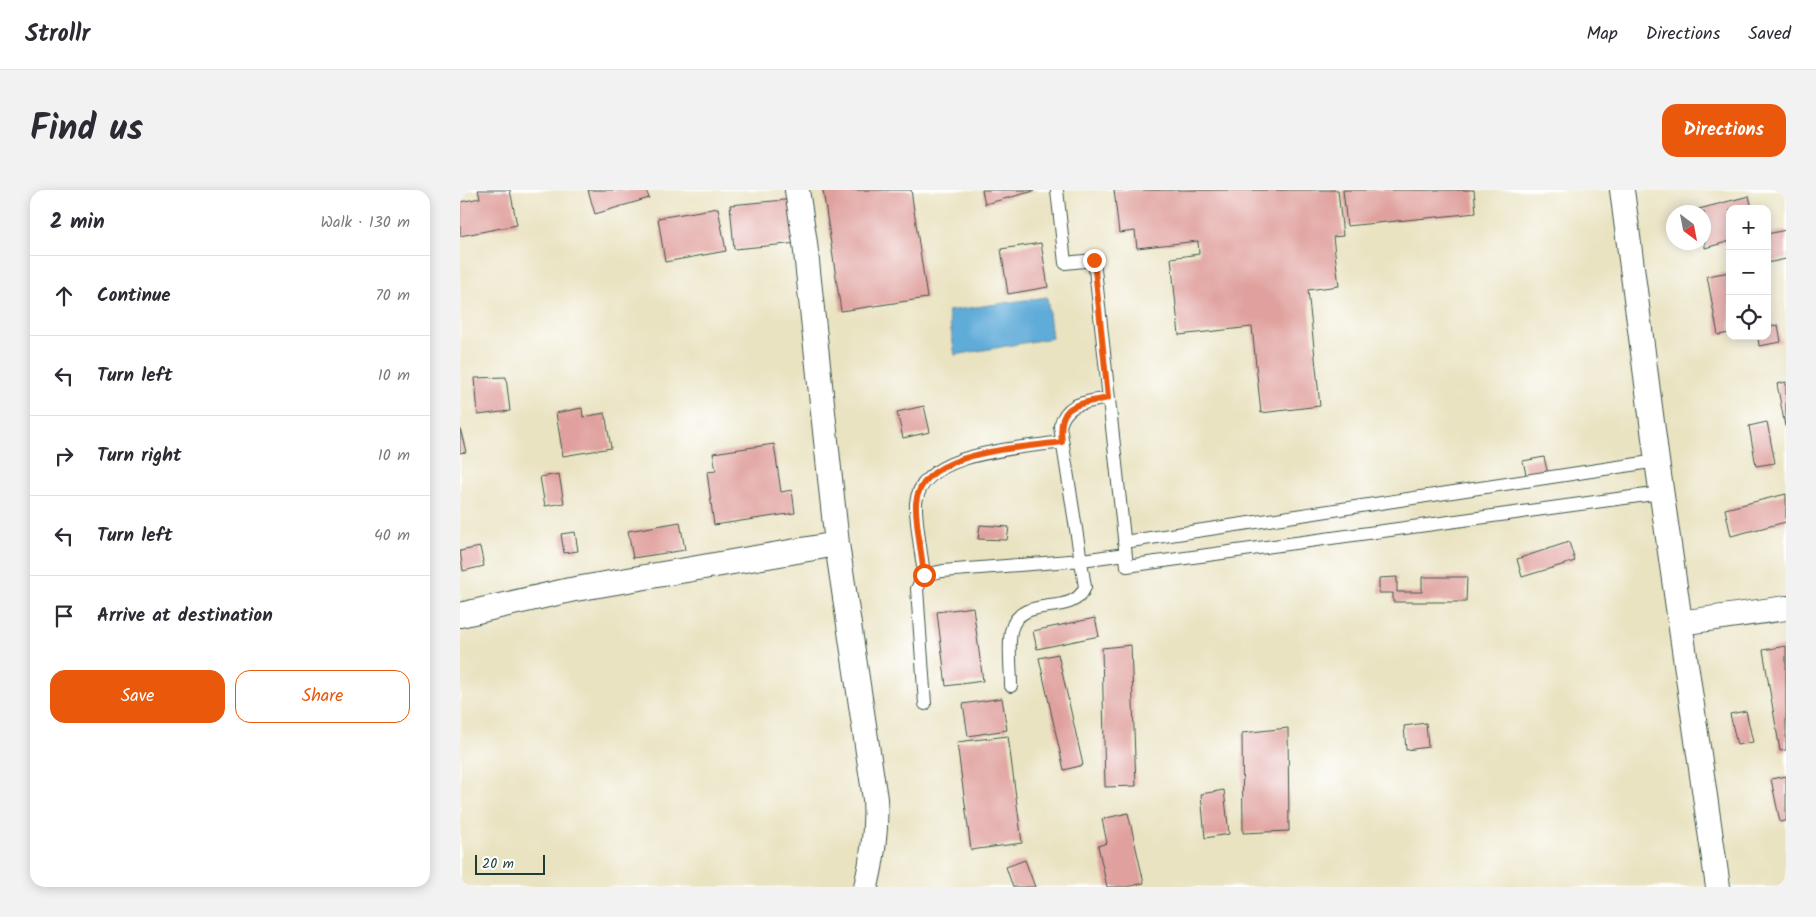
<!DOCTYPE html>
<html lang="en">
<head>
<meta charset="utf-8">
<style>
	:root { --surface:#fff; --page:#f2f2f3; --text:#2b2b33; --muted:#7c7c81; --line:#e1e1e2; --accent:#ea580c }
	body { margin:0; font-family:Kalam,sans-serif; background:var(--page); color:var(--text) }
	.controls { position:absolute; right:15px; top:15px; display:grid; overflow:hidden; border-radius:10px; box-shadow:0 2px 12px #0003 }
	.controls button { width:45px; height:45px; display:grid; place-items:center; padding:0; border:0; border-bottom:1px solid var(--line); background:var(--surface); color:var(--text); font:25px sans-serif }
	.compass { position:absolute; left:1206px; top:15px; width:45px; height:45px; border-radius:50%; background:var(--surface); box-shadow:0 2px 12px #0003; rotate:148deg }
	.scale { position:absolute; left:15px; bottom:12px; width:70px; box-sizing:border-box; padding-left:5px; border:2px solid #1f3d34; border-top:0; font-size:14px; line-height:18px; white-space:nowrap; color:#1f3d34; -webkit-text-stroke:4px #fff; paint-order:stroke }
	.stop { position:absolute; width:15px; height:15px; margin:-11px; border:4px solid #ea580c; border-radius:50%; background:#fff }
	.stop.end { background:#ea580c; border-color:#fff; box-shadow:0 1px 5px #0008 }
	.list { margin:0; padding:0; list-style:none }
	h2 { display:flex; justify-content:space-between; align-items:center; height:65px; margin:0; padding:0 20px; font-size:21px }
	h2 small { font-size:16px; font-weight:400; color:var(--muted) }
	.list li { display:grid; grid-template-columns:32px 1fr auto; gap:15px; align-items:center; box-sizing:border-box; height:80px; padding:0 20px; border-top:1px solid var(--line) }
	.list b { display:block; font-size:19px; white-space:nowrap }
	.list em { font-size:16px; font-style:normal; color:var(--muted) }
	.actions { display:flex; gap:10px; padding:15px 20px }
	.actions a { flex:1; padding:11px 0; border:1px solid var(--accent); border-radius:15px; text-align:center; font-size:18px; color:var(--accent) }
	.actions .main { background:var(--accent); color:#fff }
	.icon { flex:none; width:28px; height:28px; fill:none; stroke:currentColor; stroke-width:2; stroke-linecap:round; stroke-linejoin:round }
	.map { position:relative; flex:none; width:1326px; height:697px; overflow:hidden; border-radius:15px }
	header { display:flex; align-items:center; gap:30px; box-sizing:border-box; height:70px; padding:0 25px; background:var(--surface); border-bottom:1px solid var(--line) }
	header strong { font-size:24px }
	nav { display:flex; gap:28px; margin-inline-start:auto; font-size:18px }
	.intro { display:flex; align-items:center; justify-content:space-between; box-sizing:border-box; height:120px; padding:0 30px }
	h1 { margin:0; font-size:35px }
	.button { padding:12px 22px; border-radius:15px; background:var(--accent); color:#fff; font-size:18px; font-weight:700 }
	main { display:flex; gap:30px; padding:0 30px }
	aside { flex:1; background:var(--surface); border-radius:15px; box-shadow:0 2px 12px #0003 }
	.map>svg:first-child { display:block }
	.water { fill:#60acd9; stroke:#407486 }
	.building { fill:#e0a19e }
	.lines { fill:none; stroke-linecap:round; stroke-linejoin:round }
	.lane-casing { stroke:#3d5649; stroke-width:14 }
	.street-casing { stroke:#3d5649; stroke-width:26 }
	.lane { stroke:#fff; stroke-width:12 }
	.street { stroke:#fff; stroke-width:24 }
	.route { stroke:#ea580c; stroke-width:6 }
</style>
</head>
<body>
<header>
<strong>Strollr</strong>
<nav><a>Map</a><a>Directions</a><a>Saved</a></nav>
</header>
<div class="intro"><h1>Find us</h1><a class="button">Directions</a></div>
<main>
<aside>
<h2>2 min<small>Walk · 130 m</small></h2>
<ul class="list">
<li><svg class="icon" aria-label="ahead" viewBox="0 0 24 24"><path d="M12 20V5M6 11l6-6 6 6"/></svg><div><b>Continue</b></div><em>70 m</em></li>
<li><svg class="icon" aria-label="left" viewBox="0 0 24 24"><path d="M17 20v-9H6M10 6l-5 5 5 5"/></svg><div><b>Turn left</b></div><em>10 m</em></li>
<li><svg class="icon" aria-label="right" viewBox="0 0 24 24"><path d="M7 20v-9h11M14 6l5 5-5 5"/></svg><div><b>Turn right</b></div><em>10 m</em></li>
<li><svg class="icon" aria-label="left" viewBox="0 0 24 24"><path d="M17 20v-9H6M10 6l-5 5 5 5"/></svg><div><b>Turn left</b></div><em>40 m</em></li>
<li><svg class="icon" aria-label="arrive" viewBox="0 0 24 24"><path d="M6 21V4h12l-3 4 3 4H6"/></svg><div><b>Arrive at destination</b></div></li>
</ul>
<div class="actions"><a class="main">Save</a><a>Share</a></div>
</aside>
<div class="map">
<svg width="1326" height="697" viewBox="0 0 1326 697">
	<rect width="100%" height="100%" fill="#fff"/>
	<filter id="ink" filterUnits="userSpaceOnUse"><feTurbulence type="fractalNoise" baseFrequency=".02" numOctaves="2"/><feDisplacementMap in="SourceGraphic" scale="10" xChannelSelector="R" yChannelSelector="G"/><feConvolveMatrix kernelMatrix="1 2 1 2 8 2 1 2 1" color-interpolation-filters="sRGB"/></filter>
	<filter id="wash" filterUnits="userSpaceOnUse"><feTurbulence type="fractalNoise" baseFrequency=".0096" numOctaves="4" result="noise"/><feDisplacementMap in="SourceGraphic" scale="20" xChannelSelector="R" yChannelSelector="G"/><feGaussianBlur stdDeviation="1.12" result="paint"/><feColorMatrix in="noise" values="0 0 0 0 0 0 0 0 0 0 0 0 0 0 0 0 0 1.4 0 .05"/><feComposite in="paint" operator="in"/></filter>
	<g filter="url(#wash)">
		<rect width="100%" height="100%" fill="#eae3c2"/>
		<!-- water -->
		<path class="water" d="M587,107L592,148L495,165L488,121Z"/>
		<g id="blocks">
			<!-- building -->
			<path class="building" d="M18,0H50L57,35L0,46V12L20,8Z
				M128,0H186L189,8L135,24Z
				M363,0H451L467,108L381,121Z
				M522,0H574V1L525,14Z
				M654,0H878L883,46L873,47L879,96L848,100L860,216L801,223L792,137L719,145L711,68L739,64L738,51L677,58L675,41L659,43Z
				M883,0H1014L1016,23L887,36Z
				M1289,6L1292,19H1270V51L1245,58L1244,22H1236L1235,20Z
				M335,9L338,53L274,59L270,15Z
				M258,18L266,61L205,72L198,28Z
				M1326,40V69L1307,73V44Z
				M581,53L588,97L548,104L541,59Z
				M1270,82V143L1258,145L1247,86Z
				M1318,135L1321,152L1299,156L1298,146H1307V137Z
				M46,187L50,221L18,225L15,188Z
				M1326,192V236H1325L1317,194Z
				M464,216L470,242L443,248L437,222Z
				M122,218L123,227L145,223L151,258L103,266L96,223Z
				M1307,232L1315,273L1296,276L1289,236Z
				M0,238L6,262L0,263Z
				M314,254L321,302L332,300L335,323L254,335L247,282L256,281L253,263Z
				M1084,267L1088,285L1067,289L1063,271Z
				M99,284L104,313L85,316L80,287Z
				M1326,304V332L1271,346L1265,319Z
				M220,332L225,360L173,368L168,341Z
				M520,335L549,337L547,350L518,349Z
				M115,342L118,361L104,363L101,344Z
				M1109,352L1115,371L1062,387L1057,369Z
				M20,357L24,376L3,381L0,361Z
				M937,387V402H962V387H1007L1006,412H933V403H919V388Z
				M513,417L523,491L486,496L477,422Z
				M635,428L639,446L577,459L573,441Z
				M671,455L676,596L645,597L642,458Z
				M1326,456V560L1320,561L1303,460Z
				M598,464L623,575L604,580L579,468Z
				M542,508L547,540L508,546L503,514Z
				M1286,521L1293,552L1277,555L1270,524Z
				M966,533L968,557L946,560L944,536Z
				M828,538L829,641L783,643L782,543Z
				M548,546L562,653L511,660L497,552Z
				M1326,586V631L1320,632L1311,589Z
				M764,600L769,644L745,648L741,604Z
				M668,623L684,693L667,697H647L638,656L647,653L642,629Z
				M565,670L575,697H553L546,677Z"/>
		</g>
	</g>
	<g filter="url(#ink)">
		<use href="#blocks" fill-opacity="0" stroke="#3d5649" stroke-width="1"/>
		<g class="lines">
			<defs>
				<path id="lane" d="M597,0L605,73L634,70L667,376L1201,303
					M664,352L1197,271
					M464,385C462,366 455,330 456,313C461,261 564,258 602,252
					M551,496C551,479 548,458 551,441C560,402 613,429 625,397L600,236C607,211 626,213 648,208
					M465,514L457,399L464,385L483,381L622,370L665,364"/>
				<path id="street" d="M337,0L345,53L377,354L415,609C417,640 413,667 406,697
					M1162,0L1197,271L1258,697
					M0,425L110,400L377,354
					M1220,433L1326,418"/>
			</defs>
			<!-- lane casing -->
			<use href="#lane" class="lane-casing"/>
			<!-- street casing -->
			<use href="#street" class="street-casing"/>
			<!-- lane -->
			<use href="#lane" class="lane"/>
			<!-- street -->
			<use href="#street" class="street"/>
		</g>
	</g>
	<g class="lines" filter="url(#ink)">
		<!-- route -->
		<path class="route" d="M464,385C462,366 455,330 456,313C461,260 564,258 602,252C597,213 616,215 648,208L634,70"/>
	</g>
</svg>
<div class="controls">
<button>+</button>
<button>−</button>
<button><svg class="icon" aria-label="locate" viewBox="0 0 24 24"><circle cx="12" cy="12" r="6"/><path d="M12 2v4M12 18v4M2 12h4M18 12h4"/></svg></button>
</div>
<svg class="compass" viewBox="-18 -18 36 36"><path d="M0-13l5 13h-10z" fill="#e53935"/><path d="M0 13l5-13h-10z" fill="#7c7c81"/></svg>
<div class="scale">20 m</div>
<div class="stop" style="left:464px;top:385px"></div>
<div class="stop end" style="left:634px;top:70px"></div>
</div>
</main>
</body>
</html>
